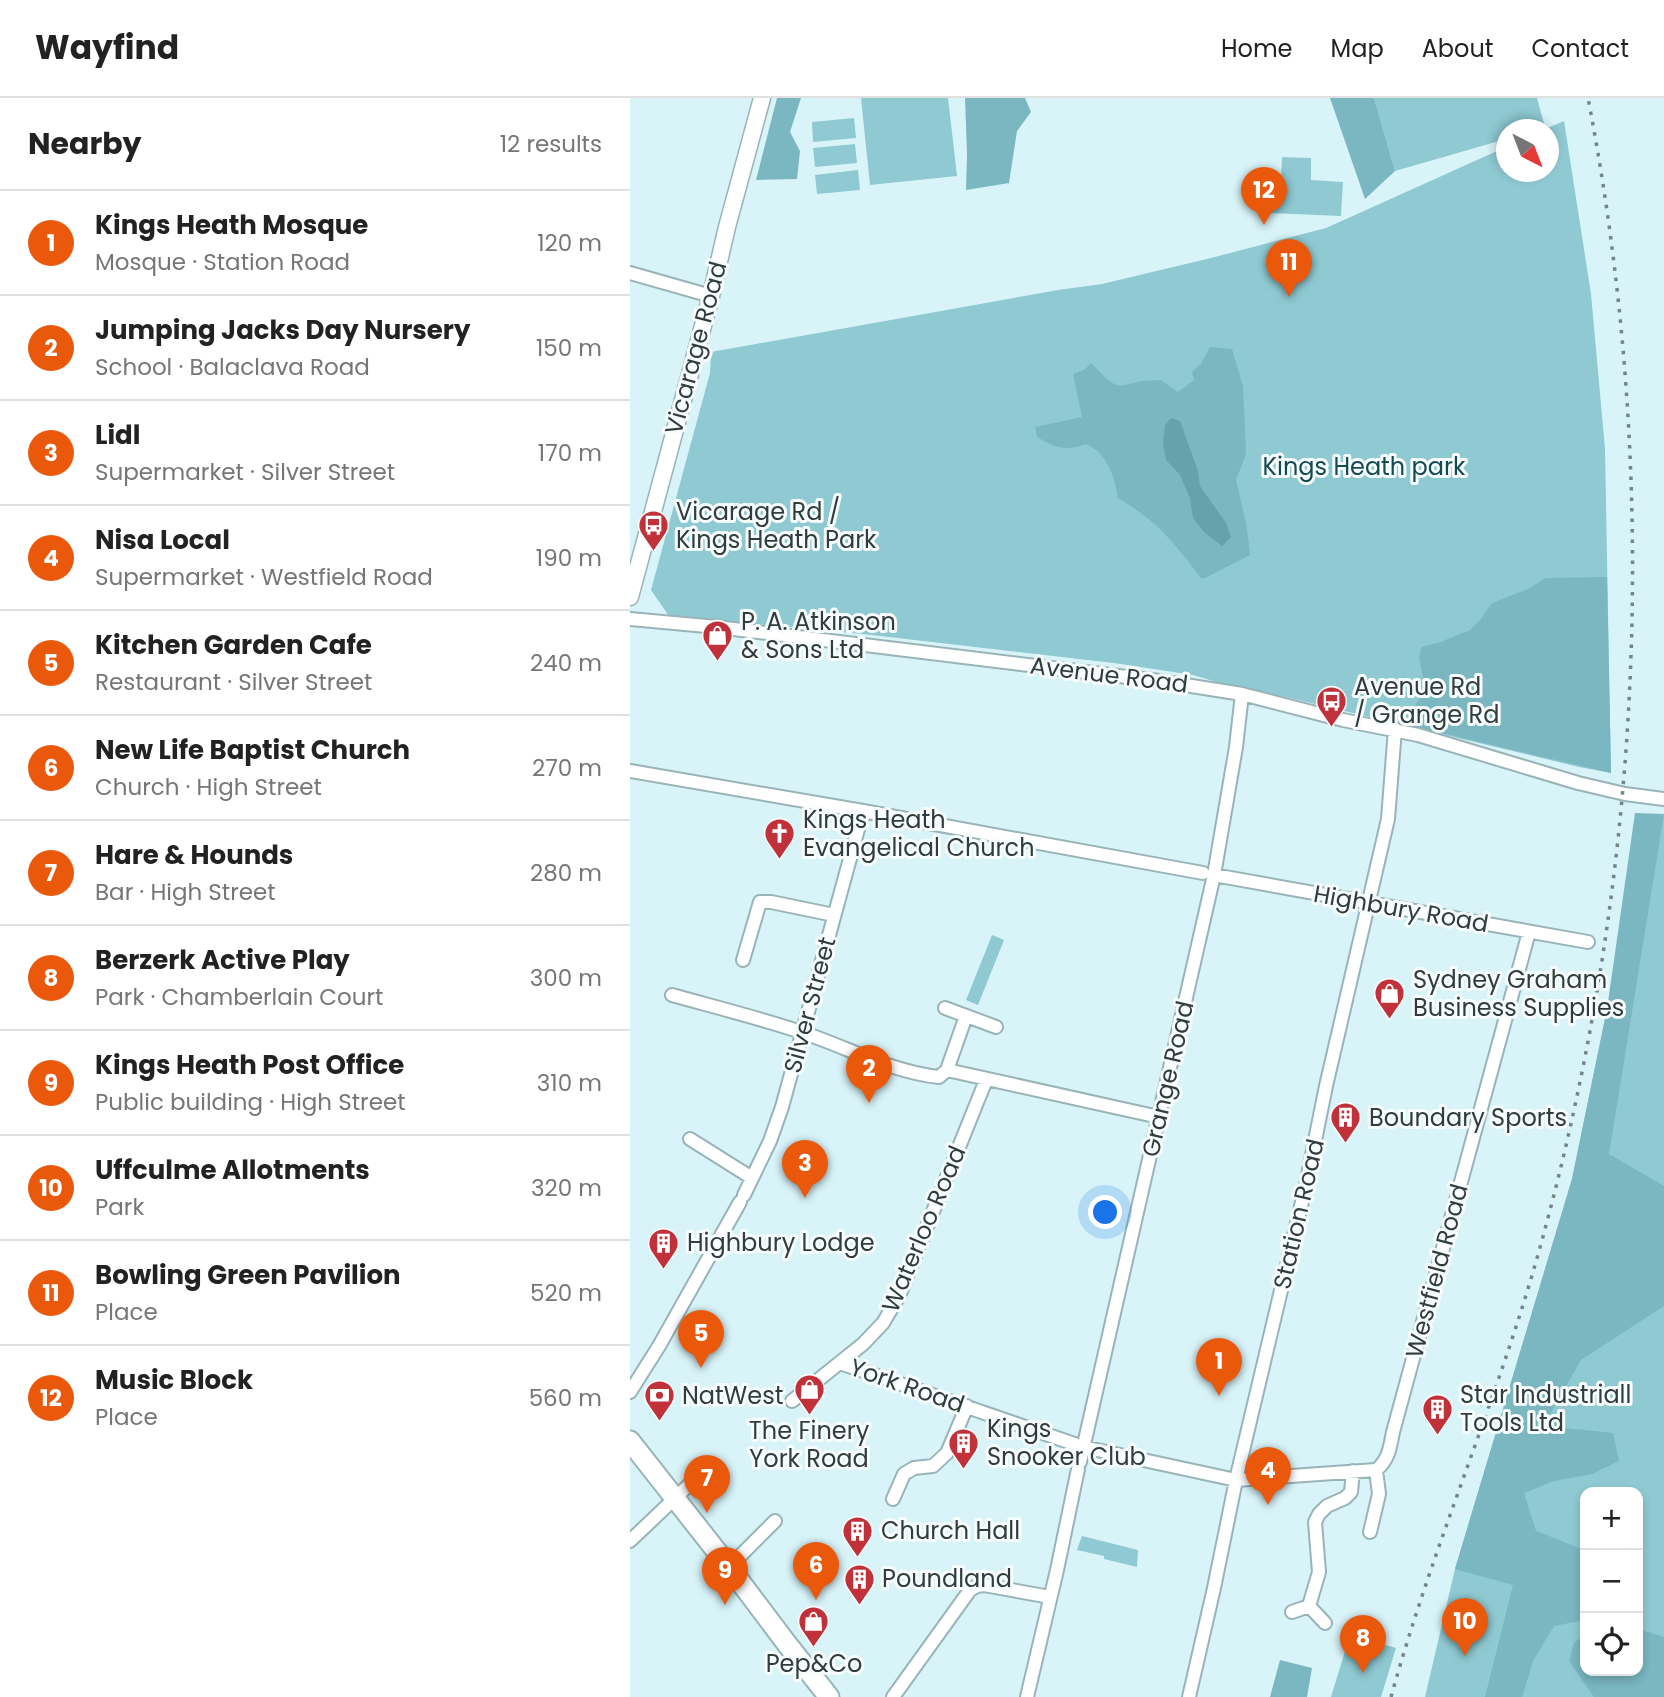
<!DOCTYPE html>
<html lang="en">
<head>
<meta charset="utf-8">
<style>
	:root { --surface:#fff; --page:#f6f6f6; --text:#222; --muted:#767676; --line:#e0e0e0; --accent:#ea580c }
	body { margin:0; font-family:Poppins,sans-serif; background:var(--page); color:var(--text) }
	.controls { position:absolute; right:21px; bottom:21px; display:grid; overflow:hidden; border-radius:14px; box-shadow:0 4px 10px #0003 }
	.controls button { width:63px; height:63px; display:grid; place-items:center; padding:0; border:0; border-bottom:2px solid var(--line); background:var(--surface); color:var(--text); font:35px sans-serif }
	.compass { position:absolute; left:866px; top:21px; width:63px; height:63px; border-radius:50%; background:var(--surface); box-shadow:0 4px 10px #0003; rotate:138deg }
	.you { position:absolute; left:476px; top:1115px; width:24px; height:24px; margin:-18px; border:5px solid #fff; border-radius:50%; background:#1a73e8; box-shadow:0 0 0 10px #1a73e833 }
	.badge { display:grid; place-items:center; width:46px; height:46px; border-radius:50%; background:var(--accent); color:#fff; font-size:23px; font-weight:700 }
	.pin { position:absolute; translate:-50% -58px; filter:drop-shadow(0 2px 4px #0008) }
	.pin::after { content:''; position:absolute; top:37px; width:24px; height:21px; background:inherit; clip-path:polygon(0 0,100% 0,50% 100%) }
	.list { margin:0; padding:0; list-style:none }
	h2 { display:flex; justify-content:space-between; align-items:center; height:91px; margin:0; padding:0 28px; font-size:30px }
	h2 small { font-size:23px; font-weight:400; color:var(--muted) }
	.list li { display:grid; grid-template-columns:46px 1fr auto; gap:21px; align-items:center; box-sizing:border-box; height:105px; padding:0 28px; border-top:2px solid var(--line) }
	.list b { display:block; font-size:26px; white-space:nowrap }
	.list p { margin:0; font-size:23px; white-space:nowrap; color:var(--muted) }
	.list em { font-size:23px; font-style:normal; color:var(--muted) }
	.icon { flex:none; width:38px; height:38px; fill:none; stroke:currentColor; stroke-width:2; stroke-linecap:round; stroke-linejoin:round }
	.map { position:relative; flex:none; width:1034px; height:1599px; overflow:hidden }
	header { display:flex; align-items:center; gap:42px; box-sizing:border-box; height:98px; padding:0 35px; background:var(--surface); border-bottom:2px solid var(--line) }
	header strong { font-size:33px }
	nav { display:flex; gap:38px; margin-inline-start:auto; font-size:24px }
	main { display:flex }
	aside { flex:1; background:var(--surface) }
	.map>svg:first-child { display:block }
	.green { fill:#8fc9d2; fill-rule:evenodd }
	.forest { fill:#7ab7c1 }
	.water { fill:#65a2ac }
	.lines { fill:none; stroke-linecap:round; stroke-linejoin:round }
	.minor-casing { stroke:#99b4b8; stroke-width:16 }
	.major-casing { stroke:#99b4b8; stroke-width:19 }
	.highway-casing { stroke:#99b4b8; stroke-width:23 }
	.minor { stroke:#fff; stroke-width:12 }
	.major { stroke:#fff; stroke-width:16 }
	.highway { stroke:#fff; stroke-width:19 }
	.rail { stroke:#728587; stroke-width:3.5; stroke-dasharray:3.5 7; stroke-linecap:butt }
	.labels { text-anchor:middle; stroke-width:6; stroke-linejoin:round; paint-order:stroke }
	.street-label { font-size:24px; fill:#303c3d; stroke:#f7fcfd }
	.park-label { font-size:24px; fill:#134a52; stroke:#f7fcfd }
	.poi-label { font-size:24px; fill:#303c3d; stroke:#f7fcfd; text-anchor:start }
</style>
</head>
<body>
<header>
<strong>Wayfind</strong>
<nav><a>Home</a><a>Map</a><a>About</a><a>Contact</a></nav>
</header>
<main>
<aside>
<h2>Nearby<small>12 results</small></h2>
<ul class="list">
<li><span class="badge">1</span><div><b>Kings Heath Mosque</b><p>Mosque · Station Road</p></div><em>120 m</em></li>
<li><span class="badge">2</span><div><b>Jumping Jacks Day Nursery</b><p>School · Balaclava Road</p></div><em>150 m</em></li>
<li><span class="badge">3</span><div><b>Lidl</b><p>Supermarket · Silver Street</p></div><em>170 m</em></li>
<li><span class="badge">4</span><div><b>Nisa Local</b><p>Supermarket · Westfield Road</p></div><em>190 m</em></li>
<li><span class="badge">5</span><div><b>Kitchen Garden Cafe</b><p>Restaurant · Silver Street</p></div><em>240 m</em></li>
<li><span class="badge">6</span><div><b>New Life Baptist Church</b><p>Church · High Street</p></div><em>270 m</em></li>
<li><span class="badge">7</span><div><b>Hare &amp; Hounds</b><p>Bar · High Street</p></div><em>280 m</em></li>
<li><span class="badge">8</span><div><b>Berzerk Active Play</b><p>Park · Chamberlain Court</p></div><em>300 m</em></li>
<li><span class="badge">9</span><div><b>Kings Heath Post Office</b><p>Public building · High Street</p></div><em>310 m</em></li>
<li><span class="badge">10</span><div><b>Uffculme Allotments</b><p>Park</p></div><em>320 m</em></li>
<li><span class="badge">11</span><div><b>Bowling Green Pavilion</b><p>Place</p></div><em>520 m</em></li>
<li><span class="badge">12</span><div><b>Music Block</b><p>Place</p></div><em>560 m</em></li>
</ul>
</aside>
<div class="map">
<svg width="1034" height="1599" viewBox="0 0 1034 1599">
	<rect width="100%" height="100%" fill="#d8f4f9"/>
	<!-- green -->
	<path class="green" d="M231,0H318L327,78L240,87Z
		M744,0H907L915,29L908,31L876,32V41L765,73Z
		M224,20L226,40L183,44L182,24Z
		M934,23L961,196L975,351L981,675L949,669L660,600L593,586L563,577L484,565L233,536L39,518L21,492L80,275L81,254L428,192L472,186L581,160L696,130L876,49V74H918V32L915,31Z
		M225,46L227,65L185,69L183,50Z
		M652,59L681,60V82L713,84L711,118L641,115L643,81H651Z
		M228,72L230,92L187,96L185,77Z
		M1034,716V1599H795L825,1471L942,1081L977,911ZM955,1394H1008V1573H955Z
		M362,837L374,842L348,907L336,902Z
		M452,1438L508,1452L507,1469L474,1461V1458L447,1452Z
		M720,1537L766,1550L751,1599H701Z"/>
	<!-- forest -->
	<path class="forest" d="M147,0H171L160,34L170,53L167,81L126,82Z
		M335,0H395L401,14L387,33L379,85L336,92L337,56Z
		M700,0H744L765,73L735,101Z
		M580,249L602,251L613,288L616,356L606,382L617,430L620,457L575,480H571C554,458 538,436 516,419C507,412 498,406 488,400C485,379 477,355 456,346C435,353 427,351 407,339L405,329L452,319L443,276L454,272L461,265L478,282L484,286L491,288L512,283L531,282L548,294L564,282L562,274L571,266Z
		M977,479L981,675L782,628L781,615L795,590L789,559L792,549L811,544L829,536L839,533L850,522L862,505L898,491L916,480Z
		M1005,715L1034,716L979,1056L1034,1088V1208L951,1262L918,1320L935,1330L983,1335L989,1363L962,1376L924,1383L894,1395L906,1433L955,1452V1522L924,1528L903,1563L892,1599H855L883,1487L825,1471L942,1081L977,911Z
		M1008,1531L1034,1539V1599H964L939,1563L944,1545L955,1536V1573H1008Z
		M650,1562L682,1570L677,1599H640Z"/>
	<!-- water -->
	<path class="water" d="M541,320L550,323L568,373L570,388L596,425L601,439L592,448L574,434L563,420L560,400L550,377L536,362L533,346L535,327Z"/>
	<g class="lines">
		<defs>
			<path id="minor" d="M0,175L81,198
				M0,521L87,529L530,583L612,596L713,622L788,637L948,685L995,696L1034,701
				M0,673L233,713L573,775
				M584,777L958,844
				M113,862L130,804H141L204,817
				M42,897C85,909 129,920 171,934C217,949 261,974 309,979L317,972L336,918
				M315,910L366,929
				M317,972L529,1019
				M60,1041L122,1080
				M114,1097L140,1043L152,1009L233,713
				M210,1265L453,1349L606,1382L746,1372C759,1362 760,1349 763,1334L899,834
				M0,1294L29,1248L110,1104
				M162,1303L233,1246L253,1225L269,1198L356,982
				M450,1364L584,777L606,649L612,596
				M263,1401L274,1376L284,1370L303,1368L317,1355L337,1308
				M740,1434L749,1396L746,1372
				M0,1443L63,1383
				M99,1469L145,1423
				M679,1508L689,1474L685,1424L689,1416L697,1408L715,1400L721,1394L723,1373
				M662,1514L679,1508L695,1525
				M263,1599L340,1492L347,1488L354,1487L420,1499
				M397,1599L427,1472L448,1371
				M559,1599L584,1490L606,1382L676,1087L696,988L758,721L765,631"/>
			<path id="major" d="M0,499L81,198L97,129L132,0"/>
			<path id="highway" d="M0,1343L99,1469L157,1546L199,1599"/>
		</defs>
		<!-- minor casing -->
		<use href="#minor" class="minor-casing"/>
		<!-- major casing -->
		<use href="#major" class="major-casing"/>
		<!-- highway casing -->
		<use href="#highway" class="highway-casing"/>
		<!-- minor -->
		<use href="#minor" class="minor"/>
		<!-- major -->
		<use href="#major" class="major"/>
		<!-- highway -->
		<use href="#highway" class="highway"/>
		<!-- rail -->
		<path class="rail" d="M761,1599C805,1440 873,1290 915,1131C1014,764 1030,374 958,0"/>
	</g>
	<!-- icons -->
	<defs>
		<symbol id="bus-pin" viewBox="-11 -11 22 30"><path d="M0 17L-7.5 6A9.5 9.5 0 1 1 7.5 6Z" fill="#c1313a" stroke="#f7fcfd"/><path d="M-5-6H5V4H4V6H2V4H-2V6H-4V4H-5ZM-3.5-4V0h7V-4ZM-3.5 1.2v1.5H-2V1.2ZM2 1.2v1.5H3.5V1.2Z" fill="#fff"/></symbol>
		<symbol id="shop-pin" viewBox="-11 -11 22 30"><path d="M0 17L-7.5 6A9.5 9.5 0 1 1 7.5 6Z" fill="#c1313a" stroke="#f7fcfd"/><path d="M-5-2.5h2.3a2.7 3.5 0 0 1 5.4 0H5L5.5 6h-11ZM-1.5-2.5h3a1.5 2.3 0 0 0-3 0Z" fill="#fff"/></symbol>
		<symbol id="church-pin" viewBox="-11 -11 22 30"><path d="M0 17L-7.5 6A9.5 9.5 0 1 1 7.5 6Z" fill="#c1313a" stroke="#f7fcfd"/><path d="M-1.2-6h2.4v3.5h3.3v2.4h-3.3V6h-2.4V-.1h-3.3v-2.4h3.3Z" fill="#fff"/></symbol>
		<symbol id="building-pin" viewBox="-11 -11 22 30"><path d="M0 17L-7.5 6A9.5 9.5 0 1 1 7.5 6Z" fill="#c1313a" stroke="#f7fcfd"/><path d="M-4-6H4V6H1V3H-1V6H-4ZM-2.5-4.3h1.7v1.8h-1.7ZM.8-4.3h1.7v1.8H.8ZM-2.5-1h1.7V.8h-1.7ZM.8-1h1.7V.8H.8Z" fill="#fff"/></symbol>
		<symbol id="bank-pin" viewBox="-11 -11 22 30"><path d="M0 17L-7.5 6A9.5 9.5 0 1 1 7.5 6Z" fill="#c1313a" stroke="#f7fcfd"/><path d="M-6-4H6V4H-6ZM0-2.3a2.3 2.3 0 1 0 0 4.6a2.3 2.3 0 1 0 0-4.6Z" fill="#fff"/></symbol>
	</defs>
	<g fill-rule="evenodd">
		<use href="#bus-pin" x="6" y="410" width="35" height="47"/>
		<use href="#shop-pin" x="70" y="520" width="35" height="47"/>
		<use href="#bus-pin" x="684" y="586" width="35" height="47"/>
		<use href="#church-pin" x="132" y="718" width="35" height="47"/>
		<use href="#shop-pin" x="742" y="878" width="35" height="47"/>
		<use href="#building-pin" x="698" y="1002" width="35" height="47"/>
		<use href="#building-pin" x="16" y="1128" width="35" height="47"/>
		<use href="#shop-pin" x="162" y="1274" width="35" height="47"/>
		<use href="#bank-pin" x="12" y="1280" width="35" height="47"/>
		<use href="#building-pin" x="790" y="1294" width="35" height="47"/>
		<use href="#building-pin" x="316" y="1328" width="35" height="47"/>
		<use href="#building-pin" x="210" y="1416" width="35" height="47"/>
		<use href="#building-pin" x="212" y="1464" width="35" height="47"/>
		<use href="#shop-pin" x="166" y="1506" width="35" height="47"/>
	</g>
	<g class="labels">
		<!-- street labels -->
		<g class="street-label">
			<text transform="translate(66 250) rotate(-75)" y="8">Vicarage Road</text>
			<text transform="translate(479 577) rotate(7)" y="8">Avenue Road</text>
			<text transform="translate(771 811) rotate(10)" y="8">Highbury Road</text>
			<text transform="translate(180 907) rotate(-75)" y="8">Silver Street</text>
			<text transform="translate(538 981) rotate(-77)" y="8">Grange Road</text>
			<text transform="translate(669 1116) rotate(-77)" y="8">Station Road</text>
			<text transform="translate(294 1131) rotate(-67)" y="8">Waterloo Road</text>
			<text transform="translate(807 1173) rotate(-75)" y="8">Westfield Road</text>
			<text transform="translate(277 1288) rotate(19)" y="8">York Road</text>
		</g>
		<!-- park labels -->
		<g class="park-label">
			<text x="734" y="377">Kings Heath park</text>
		</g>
		<!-- poi labels -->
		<g class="poi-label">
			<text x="46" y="422">Vicarage Rd /<tspan x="46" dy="28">Kings Heath Park</tspan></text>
			<text x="111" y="532">P. A. Atkinson<tspan x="111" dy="28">&amp; Sons Ltd</tspan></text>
			<text x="724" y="597">Avenue Rd<tspan x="724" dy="28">/ Grange Rd</tspan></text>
			<text x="173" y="730">Kings Heath<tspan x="173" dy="28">Evangelical Church</tspan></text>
			<text x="783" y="890">Sydney Graham<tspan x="783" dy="28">Business Supplies</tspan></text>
			<text x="739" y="1028">Boundary Sports</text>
			<text x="57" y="1153">Highbury Lodge</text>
			<text x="830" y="1305">Star Industriall<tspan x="830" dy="28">Tools Ltd</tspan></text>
			<text x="52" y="1306">NatWest</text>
			<text x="357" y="1339">Kings<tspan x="357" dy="28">Snooker Club</tspan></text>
			<text x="179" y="1341" text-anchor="middle">The Finery<tspan x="179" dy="28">York Road</tspan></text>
			<text x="251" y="1441">Church Hall</text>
			<text x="252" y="1489">Poundland</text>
			<text x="184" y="1574" text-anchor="middle">Pep&amp;Co</text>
		</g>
	</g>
</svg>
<div class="controls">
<button>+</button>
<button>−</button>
<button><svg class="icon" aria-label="locate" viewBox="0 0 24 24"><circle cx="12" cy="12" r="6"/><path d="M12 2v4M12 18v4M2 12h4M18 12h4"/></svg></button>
</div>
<svg class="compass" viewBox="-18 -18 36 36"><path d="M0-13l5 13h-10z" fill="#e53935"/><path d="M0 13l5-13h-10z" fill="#767676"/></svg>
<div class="you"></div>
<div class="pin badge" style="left:589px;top:1298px">1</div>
<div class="pin badge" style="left:239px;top:1005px">2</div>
<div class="pin badge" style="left:175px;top:1100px">3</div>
<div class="pin badge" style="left:638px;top:1407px">4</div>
<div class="pin badge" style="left:71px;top:1270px">5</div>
<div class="pin badge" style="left:186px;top:1502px">6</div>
<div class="pin badge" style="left:77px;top:1415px">7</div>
<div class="pin badge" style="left:733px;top:1575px">8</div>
<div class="pin badge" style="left:95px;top:1507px">9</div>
<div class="pin badge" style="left:835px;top:1558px">10</div>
<div class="pin badge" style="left:659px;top:199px">11</div>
<div class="pin badge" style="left:634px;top:127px">12</div>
</div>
</main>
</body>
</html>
